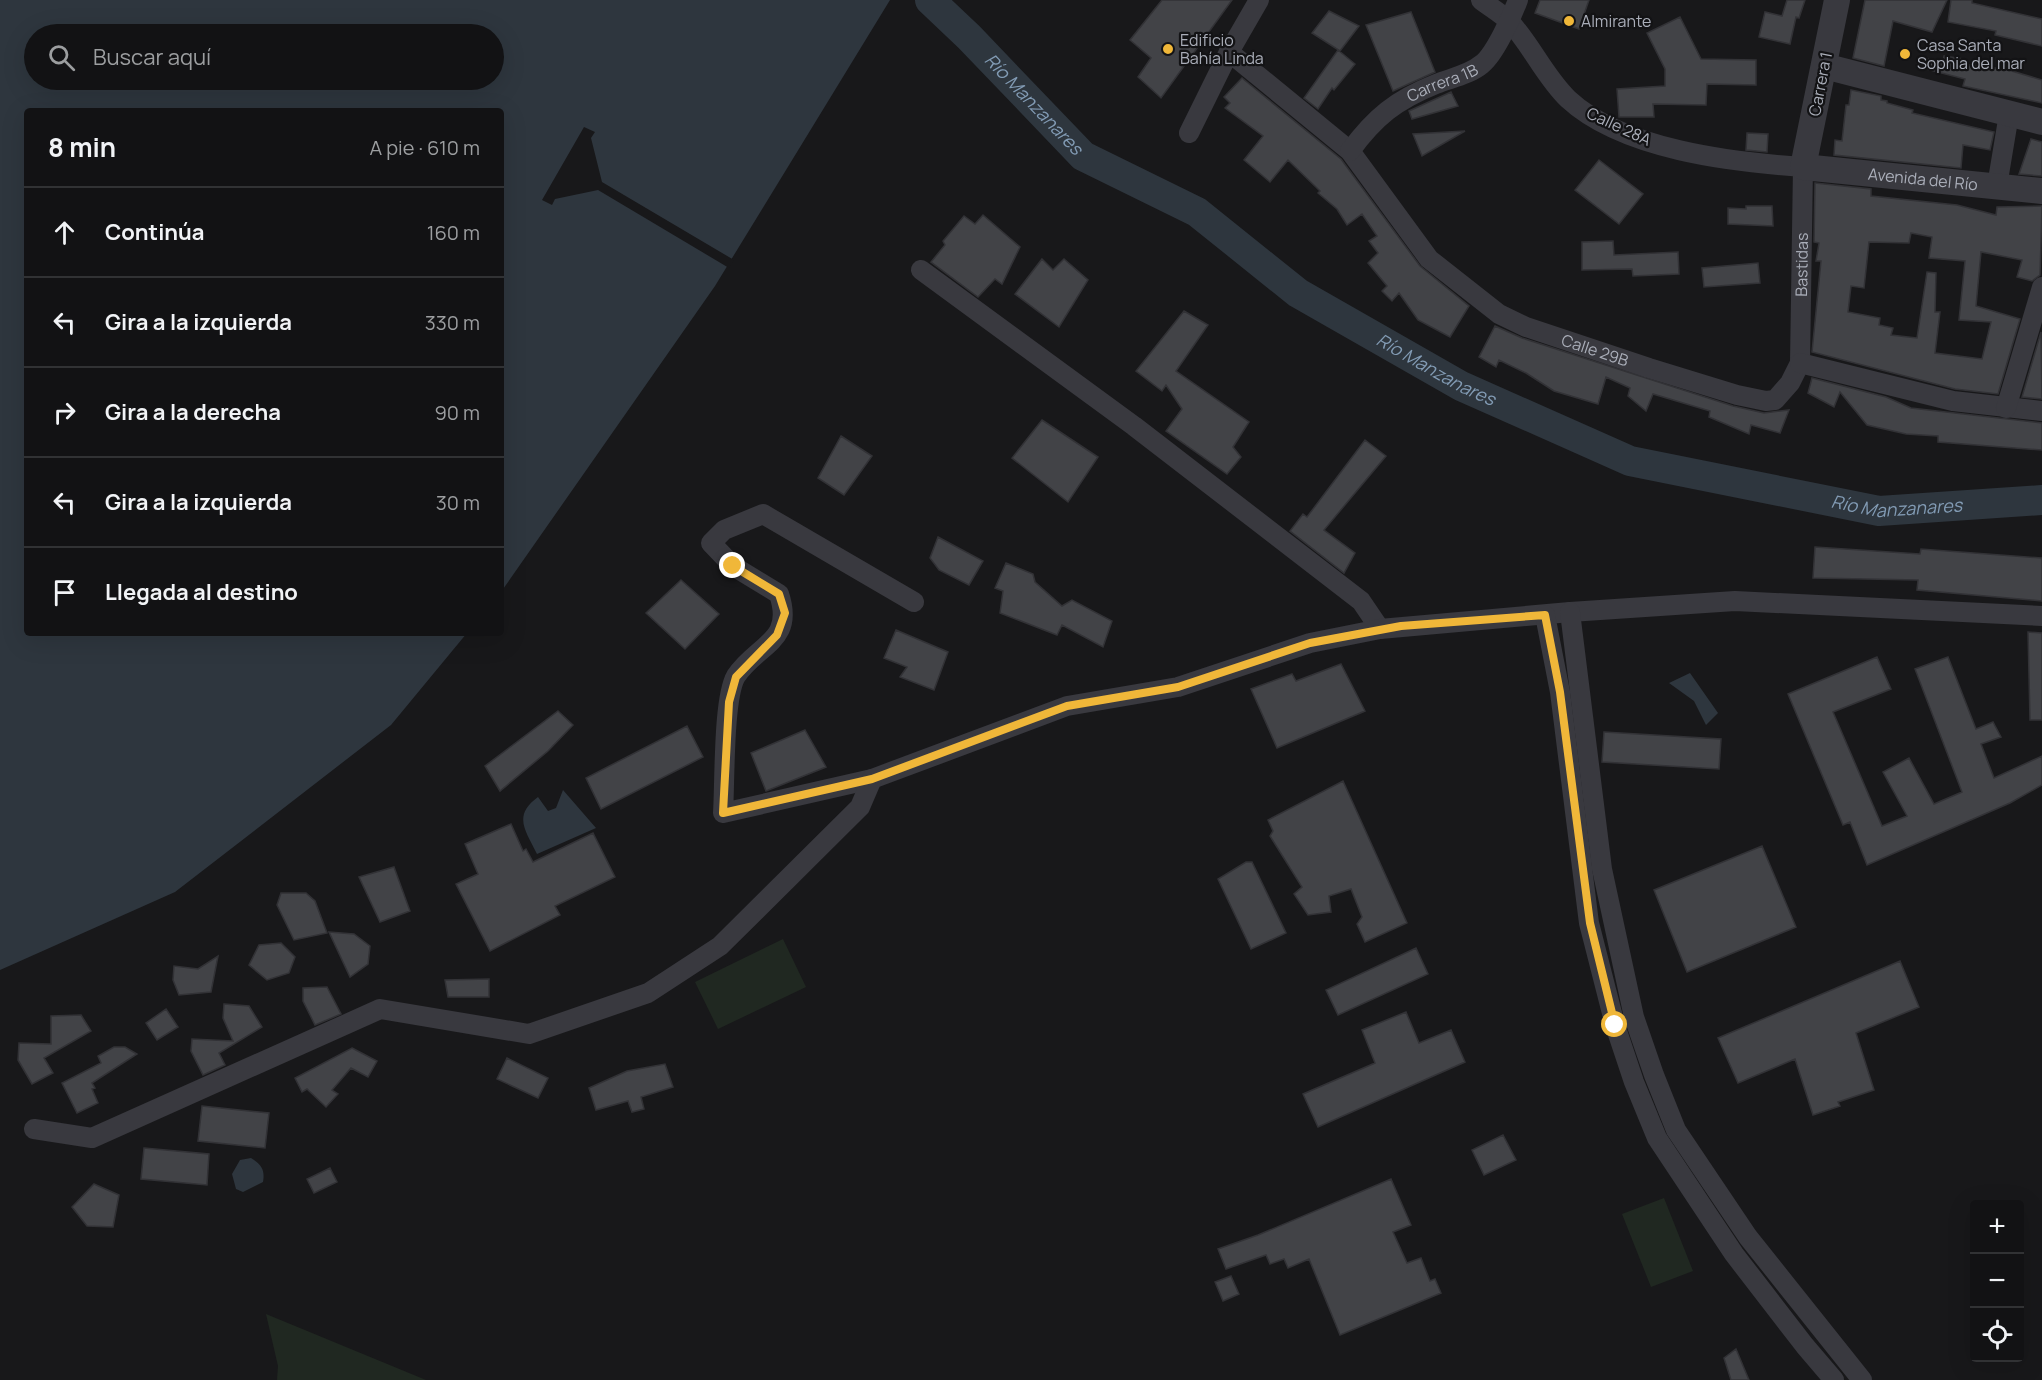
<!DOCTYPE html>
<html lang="es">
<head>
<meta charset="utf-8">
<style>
	:root { --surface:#121214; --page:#1f2022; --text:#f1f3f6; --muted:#9c9ea0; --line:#313234 }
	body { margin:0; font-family:Manrope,sans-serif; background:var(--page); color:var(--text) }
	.controls { position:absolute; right:18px; bottom:18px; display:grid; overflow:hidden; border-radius:6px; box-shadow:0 6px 24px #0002 }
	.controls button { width:54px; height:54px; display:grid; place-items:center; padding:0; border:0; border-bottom:2px solid var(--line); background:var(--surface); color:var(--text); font:30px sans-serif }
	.stop { position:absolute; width:18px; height:18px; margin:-14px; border:4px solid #f0b739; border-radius:50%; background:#fff }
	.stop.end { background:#f0b739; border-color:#fff; box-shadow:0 2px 6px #0008 }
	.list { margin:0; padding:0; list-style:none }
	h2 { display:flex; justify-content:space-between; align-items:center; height:78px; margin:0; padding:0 24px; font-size:26px }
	h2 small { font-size:20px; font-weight:400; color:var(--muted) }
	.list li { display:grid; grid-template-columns:39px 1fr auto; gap:18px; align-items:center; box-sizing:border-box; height:90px; padding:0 24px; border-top:2px solid var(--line) }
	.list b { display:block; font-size:22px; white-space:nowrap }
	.list em { font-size:20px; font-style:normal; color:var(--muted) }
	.icon { flex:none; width:33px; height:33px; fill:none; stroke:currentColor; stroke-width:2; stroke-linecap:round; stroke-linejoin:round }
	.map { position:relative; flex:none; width:2042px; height:1380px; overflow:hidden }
	.search { position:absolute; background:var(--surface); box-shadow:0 6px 24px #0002; left:24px; top:24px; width:480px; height:66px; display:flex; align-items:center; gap:15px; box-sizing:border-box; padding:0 21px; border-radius:33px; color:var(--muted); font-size:22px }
	.panel { position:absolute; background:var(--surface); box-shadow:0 6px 24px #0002; left:24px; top:108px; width:480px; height:528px; border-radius:6px }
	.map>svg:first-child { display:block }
	.green { fill:#202821 }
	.water { fill:#2e363e; fill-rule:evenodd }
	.pier { fill:#18181a }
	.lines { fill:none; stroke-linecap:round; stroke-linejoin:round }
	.river { stroke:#2e363e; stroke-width:30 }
	.building { fill:#424347; stroke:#323236; stroke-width:1.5; fill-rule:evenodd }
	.minor { stroke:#39393f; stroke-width:20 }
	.tertiary { stroke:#39393f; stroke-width:26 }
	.route { stroke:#f0b739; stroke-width:8 }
	.poi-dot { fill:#f0b739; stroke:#131315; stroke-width:2 }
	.labels { text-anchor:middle; stroke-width:4.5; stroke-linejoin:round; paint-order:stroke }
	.poi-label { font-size:16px; fill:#aaaeb9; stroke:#131315; text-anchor:start }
	.street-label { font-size:16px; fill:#aaaeb9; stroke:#131315 }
	.water-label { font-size:18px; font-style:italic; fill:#829bb4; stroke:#131315 }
</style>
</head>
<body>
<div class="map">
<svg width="2042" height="1380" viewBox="0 0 2042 1380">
	<rect width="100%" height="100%" fill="#18181a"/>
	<!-- green -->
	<path class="green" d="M783,939L806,987L718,1029L695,982Z
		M1664,1198L1693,1271L1651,1287L1622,1214Z
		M266,1314L426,1380H277L278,1366Z"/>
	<!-- water -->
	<path class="water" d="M0,0H890L715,286L501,592V111H27V633H467L391,725L175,892L0,970ZM34,34H494V80H34Z
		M1690,673L1718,713L1706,725L1694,701L1669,683Z
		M563,790L596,828L537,854C526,831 512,816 538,797L548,811L556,808Z
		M251,1158C262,1165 265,1170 263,1182L243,1192L236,1189L232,1174L240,1160Z"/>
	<!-- pier -->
	<path class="pier" d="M584,127L595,132L591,138L602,182L734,260L729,268L598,190L555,199L552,205L542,200Z"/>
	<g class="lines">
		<!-- river -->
		<path class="river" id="s1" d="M930,0L969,37L1083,156L1197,212L1298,293L1461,386L1630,461L1879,511L2042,500"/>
	</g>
	<!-- building -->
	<path class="building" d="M1162,0H1232L1161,98L1138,77L1151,58L1130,40Z
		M1540,0H1589L1579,29L1535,13Z
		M1787,0H1805L1799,18L1796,17L1790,44L1759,37L1765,12L1782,16Z
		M1865,0H1947L1932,32L1893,21L1884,66L1853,58Z
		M1951,0H1972V3L2042,19V46L1995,35L1996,31L1948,22Z
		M1329,11L1359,26L1340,51L1312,33Z
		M1411,12L1435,72L1393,91L1366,25Z
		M1680,17L1701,59L1756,60V85L1707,84L1706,105L1653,104L1654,117H1619L1617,89L1665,86V69L1647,33Z
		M1338,50L1355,64L1334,90L1332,88L1318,109L1304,98Z
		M1944,56L1964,59L1962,64L2005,69L2042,80V103L1963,86L1965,79L1922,68L1923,58L1943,61Z
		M1242,78L1341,159L1420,266L1469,306L1450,337L1418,320L1399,293L1392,301L1382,291L1387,286L1368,263L1378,253L1369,241L1377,236L1362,214L1347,225L1337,209L1318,193L1320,191L1288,160L1270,182L1244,160L1263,136L1225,108L1230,103L1224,97Z
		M1851,90L1881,96V100L1887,101V103L1913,110L1912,113L1994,132L1990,150L1963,145L1961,168L1834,155L1835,140L1842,141L1846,105H1849Z
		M1451,92L1458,106L1412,119L1409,111Z
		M1465,131L1422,156L1413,134Z
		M1747,133L1768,134L1767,152L1746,150Z
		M2031,139L2042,142V176L2019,174Z
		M1599,160L1643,194L1619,224L1575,190Z
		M1815,183L1871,189V196L1957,205L1996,215L1997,207L2042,206L2040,275L2032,281L2017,277L2022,260L1981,252L1976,306L2020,319L1998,394L1955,389L1812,352L1821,261H1816L1819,243L1814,242ZM1911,233L1932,237L1929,258L1965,261L1959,320L1991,322L1982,359L1935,353L1940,312H1935L1936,273L1927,272L1917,338L1891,335L1893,328L1879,325L1880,318L1848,312L1851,286L1864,288L1869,242L1909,243Z
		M1746,206H1772L1773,226L1728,224V208L1746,209Z
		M983,215L1020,247L1002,284L995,279L978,297L931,262L945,245L943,241L964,216L975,224Z
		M1613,241L1614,255L1678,252L1679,274L1633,276L1632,269L1582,270V242Z
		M1042,259L1053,270L1064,259L1088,280L1059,327L1015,294Z
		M1758,263L1760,283L1704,287L1702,268Z
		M1184,311L1208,325L1176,371L1249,422L1233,447L1241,457L1227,474L1166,431L1182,409L1166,385L1162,391L1136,371Z
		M1495,326L1522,338L1733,406L1764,413L1789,410L1780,433L1751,425L1749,434L1709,417L1710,411L1653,394L1646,411L1628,396L1630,388L1606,377L1598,404L1554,391L1526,373L1499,360L1496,367L1479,357Z
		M2041,332L2042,399L2022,397Z
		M1812,378L1886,397L1911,408L2042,423V450L1938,442V436L1906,434L1867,425L1840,392L1834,407L1808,393Z
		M1042,420L1098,457L1068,502L1012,458Z
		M841,436L872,456L844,495L818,478Z
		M1365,440L1386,456L1324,530L1355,553L1344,573L1290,531L1303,514L1307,517Z
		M938,537L983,561L969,585L939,570L930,558Z
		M1815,547L1920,554L1921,549L2042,558V601L1917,590L1918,580L1813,578Z
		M1006,563L1033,574L1035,582L1062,606L1072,600L1112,621L1103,647L1062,625L1057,635L1000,613L1003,591L995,588Z
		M681,580L719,614L685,649L646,613Z
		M896,630L948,652L934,690L900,677L907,667L884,658Z
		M2028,632L2042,633V720H2030Z
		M1877,657L1891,689L1833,712L1882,826L1907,816L1883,772L1909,758L1934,804L1962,792L1915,669L1948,657L1976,729L1993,722L2001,737L1981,744L1994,778L2042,756V785L2010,803L1867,865L1850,822L1843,825L1788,694Z
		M1341,664L1365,711L1277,748L1251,689L1292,674L1296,681Z
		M558,711L573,725L548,751L500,791L485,766Z
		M687,726L703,757L601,809L586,778Z
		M805,730L826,767L766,791L751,753Z
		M1604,732L1721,739L1719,769L1602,762Z
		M1343,781L1407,923L1365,942L1357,924L1362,917L1351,889L1329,896L1331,912L1308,915L1294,894L1302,887L1270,836L1273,831L1268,820Z
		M511,824L523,851L526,849L533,862L593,833L615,877L555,906L560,915L490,951L456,884L478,874L465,844Z
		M1762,846L1796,927L1687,972L1654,890Z
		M1246,862H1252L1286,933L1251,949L1218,879Z
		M394,867L410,911L380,922L359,877Z
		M281,893H306L315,901L327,933L294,940L277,905Z
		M329,932L354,934L370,946L368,964L350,977Z
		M281,943L295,957L289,973L267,980L249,965L259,945Z
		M1416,948L1428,974L1338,1015L1326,990Z
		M218,956L211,992L179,995L173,980L174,966L198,969Z
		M1900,961L1919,1007L1856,1033L1874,1090L1838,1102L1840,1106L1813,1115L1795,1059L1738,1083L1718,1038Z
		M489,979V997H448L445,980Z
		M327,987L341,1014L315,1025L303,1001V988Z
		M224,1004L249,1006L262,1027L219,1053L225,1065L203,1075L191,1051L192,1039L233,1041L223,1018Z
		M166,1009L178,1027L157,1040L146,1023Z
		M1406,1012L1419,1043L1451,1030L1465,1062L1318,1127L1303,1094L1375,1063L1362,1030Z
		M81,1015L91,1031L44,1058L53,1073L32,1084L18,1060L19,1043L51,1044V1016Z
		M114,1047H125L137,1054L92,1083L95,1088L92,1089L98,1103L77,1113L62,1083L101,1063L98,1056Z
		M352,1048L377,1061L368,1077L351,1068L332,1090L338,1094L326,1107L307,1089L302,1092L295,1078Z
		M507,1058L548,1078L538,1098L497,1079Z
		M665,1064L673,1087L641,1097L644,1109L632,1112L628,1101L596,1110L589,1088L627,1071Z
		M202,1106L269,1113L265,1148L198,1141Z
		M1503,1135L1516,1160L1484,1175L1472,1150Z
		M144,1148L209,1154L207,1185L141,1179Z
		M330,1168L337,1182L314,1193L307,1179Z
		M1391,1179L1411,1225L1393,1232L1407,1263L1421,1258L1430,1281L1435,1279L1441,1293L1340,1335L1309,1259L1288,1268L1284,1259L1270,1264L1266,1255L1226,1269L1218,1249L1258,1235Z
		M94,1184L119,1195L113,1227L87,1226L72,1207Z
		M1231,1276L1239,1294L1223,1301L1215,1282Z
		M1736,1349L1749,1380H1731L1724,1358Z"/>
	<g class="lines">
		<!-- minor -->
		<g class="minor">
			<path id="s2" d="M1229,52L1350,151L1429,259L1499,314L1526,327L1649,368L1737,395L1766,401L1775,400L1790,383L1800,363L1803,167C1732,162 1623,150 1568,99C1545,77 1532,46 1510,22C1502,14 1490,7 1481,0"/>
			<path d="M1189,133L1229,52L1259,0"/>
			<path id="s3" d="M1350,151C1375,117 1396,100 1436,84C1451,78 1469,75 1482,64C1495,54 1512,16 1518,0"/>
			<path d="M1997,186L2009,114"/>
			<path d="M921,270L1134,426L1361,601L1380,629"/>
			<path d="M1800,363L1953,401L2042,411"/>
			<path d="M2006,408L2042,287"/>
			<path d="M914,602L763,514L724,530L711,543L733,566L779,594C795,642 757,644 736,676C723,698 725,784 723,813L872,779L1067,706L1178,687L1310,643L1380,629L1570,612L1735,601L2042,616"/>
			<path d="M1570,612L1602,869L1634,1017L1654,1075L1676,1130L1748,1237L1862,1380"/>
			<path d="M1545,615L1560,692L1589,923L1615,1025L1634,1082L1657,1138L1734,1254L1805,1346L1834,1380"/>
			<path d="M34,1129L92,1138L380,1009L529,1034L648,993L720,946L860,807L872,779"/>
		</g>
		<!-- tertiary -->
		<g class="tertiary">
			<path id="s4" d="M1837,0L1803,167L2042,191"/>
			<path d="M1824,66L2042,122"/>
		</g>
	</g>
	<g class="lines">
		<!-- route -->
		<path class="route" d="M733,566L779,594L785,613L777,635L736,677L729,702L723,813L872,779L1067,706L1178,687L1310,643L1401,626L1545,615L1560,692L1590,923L1615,1025"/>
	</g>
	<!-- markers -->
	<g class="poi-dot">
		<circle cx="1569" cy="21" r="6"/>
		<circle cx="1168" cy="49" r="6"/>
		<circle cx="1905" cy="54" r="6"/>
	</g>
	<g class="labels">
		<!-- poi labels -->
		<g class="poi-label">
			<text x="1581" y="27">Almirante</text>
			<text x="1180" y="46">Edificio<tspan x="1180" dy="18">Bahía Linda</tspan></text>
			<text x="1917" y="51">Casa Santa<tspan x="1917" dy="18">Sophia del mar</tspan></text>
		</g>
		<!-- street labels -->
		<g class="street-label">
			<text dy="6" stroke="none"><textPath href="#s3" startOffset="117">Carrera 1B</textPath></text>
			<text transform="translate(1820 84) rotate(-79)" y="6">Carrera 1</text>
			<text transform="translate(1619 126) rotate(25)" y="6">Calle 28A</text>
			<text dy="6" stroke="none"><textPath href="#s4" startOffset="291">Avenida del Río</textPath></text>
			<text dy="6" stroke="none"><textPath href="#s2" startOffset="813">Bastidas</textPath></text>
			<text dy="6" stroke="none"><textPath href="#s2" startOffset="482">Calle 29B</textPath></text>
		</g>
		<!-- water labels -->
		<g class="water-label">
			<text dy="6" stroke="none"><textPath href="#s1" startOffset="147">Río Manzanares</textPath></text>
			<text dy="6" stroke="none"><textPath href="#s1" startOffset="633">Río Manzanares</textPath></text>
			<text dy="6" stroke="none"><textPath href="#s1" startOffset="1119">Río Manzanares</textPath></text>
		</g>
	</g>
</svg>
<div class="controls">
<button>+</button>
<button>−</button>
<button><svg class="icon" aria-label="locate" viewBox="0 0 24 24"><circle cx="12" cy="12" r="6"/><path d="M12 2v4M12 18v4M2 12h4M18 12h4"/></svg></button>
</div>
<div class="stop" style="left:1615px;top:1025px"></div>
<div class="stop end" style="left:733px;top:566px"></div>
<div class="search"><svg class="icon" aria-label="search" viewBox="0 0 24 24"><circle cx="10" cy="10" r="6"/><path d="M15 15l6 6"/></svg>Buscar aquí</div>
<section class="panel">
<h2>8 min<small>A pie · 610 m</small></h2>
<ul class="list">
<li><svg class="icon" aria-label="ahead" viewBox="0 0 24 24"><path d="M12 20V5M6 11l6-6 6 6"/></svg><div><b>Continúa</b></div><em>160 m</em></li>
<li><svg class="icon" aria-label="left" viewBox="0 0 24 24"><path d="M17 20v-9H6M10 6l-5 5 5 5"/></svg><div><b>Gira a la izquierda</b></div><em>330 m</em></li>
<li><svg class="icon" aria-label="right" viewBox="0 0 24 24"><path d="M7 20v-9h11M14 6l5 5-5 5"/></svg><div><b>Gira a la derecha</b></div><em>90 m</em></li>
<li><svg class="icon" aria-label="left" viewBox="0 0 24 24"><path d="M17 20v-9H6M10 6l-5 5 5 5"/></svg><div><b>Gira a la izquierda</b></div><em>30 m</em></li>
<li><svg class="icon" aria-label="arrive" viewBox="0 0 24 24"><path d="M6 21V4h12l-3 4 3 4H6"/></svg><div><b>Llegada al destino</b></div></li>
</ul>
</section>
</div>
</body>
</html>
